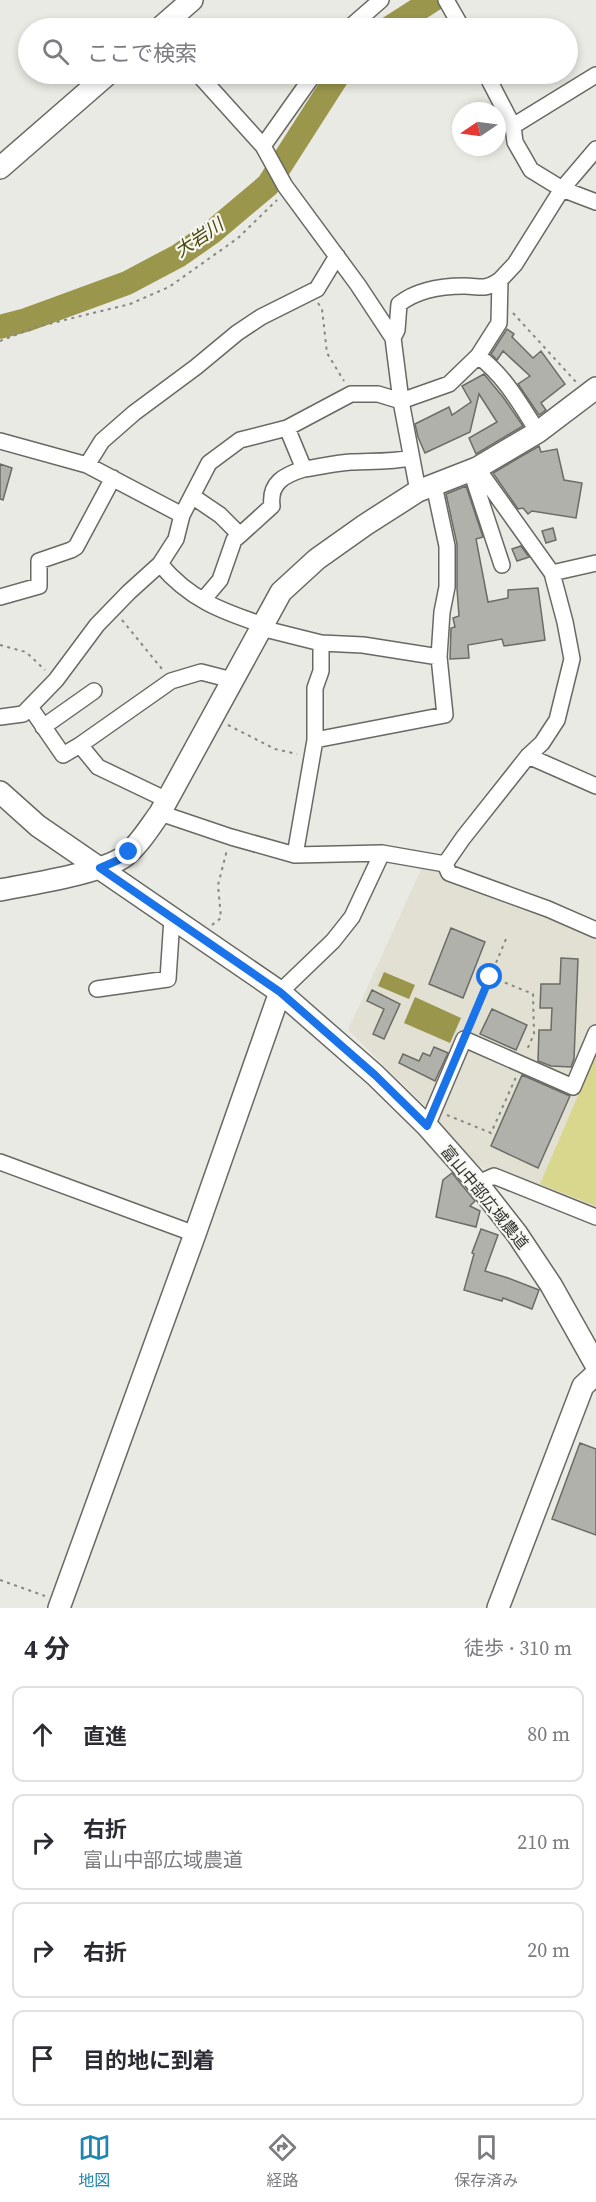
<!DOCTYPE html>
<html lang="ja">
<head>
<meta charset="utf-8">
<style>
	:root { --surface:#fff; --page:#f7f7f7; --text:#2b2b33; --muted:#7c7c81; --line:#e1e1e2; --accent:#1f86af }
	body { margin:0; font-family:"Source Serif 4","Noto Sans JP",serif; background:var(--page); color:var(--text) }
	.compass { position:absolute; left:452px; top:102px; width:54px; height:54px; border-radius:50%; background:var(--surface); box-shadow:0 3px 9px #0003; rotate:257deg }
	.stop { position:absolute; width:18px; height:18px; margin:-14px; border:4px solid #1a73e8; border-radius:50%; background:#fff }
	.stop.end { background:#1a73e8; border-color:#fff; box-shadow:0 2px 6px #0008 }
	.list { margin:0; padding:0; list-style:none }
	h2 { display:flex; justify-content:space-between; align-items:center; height:78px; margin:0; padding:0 24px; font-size:26px }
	h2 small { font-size:20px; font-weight:400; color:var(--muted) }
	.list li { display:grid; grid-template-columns:39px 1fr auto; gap:18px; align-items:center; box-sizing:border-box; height:96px; margin:0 12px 12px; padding:0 12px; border:2px solid var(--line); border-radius:12px }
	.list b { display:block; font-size:22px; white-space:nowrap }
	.list p { margin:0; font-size:20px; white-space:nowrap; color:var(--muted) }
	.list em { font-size:20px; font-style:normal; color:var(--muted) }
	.icon { flex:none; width:33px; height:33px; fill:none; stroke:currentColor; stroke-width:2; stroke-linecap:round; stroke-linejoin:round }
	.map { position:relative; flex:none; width:596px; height:1608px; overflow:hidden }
	.search { position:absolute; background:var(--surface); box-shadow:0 3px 9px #0003; left:18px; right:18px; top:18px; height:66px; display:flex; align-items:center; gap:15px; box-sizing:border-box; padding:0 21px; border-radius:33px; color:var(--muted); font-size:22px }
	.sheet { height:510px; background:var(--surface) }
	nav { display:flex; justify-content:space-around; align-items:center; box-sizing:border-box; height:84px; border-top:2px solid var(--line); background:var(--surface); font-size:16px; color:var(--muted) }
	nav a { display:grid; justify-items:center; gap:3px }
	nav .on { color:var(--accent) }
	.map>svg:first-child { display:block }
	.built { fill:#e1e0d3 }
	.green { fill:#d9d68e }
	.water { fill:#9a964c }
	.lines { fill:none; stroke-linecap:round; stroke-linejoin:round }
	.river { stroke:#9a964c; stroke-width:24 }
	.building { fill:#b1b1ac; stroke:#6c6c67; stroke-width:1.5 }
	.street-casing { stroke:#696964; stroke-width:18 }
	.secondary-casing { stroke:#696964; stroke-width:24 }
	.path { stroke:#868682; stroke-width:2; stroke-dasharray:3 4.5; stroke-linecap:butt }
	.street { stroke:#fff; stroke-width:15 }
	.secondary { stroke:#fff; stroke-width:21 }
	.route { stroke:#1a73e8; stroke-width:8 }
	.labels { text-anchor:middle; stroke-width:4.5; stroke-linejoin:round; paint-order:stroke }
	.street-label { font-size:16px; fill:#31312f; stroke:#f7f7f2 }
	.water-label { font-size:18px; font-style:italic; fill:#4a470b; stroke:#f7f7f2 }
</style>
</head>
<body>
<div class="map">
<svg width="596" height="1608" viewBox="0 0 596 1608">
	<rect width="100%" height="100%" fill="#eaeae4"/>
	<!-- built -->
	<path class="built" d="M422,867L453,875L596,937V1212L479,1166L426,1107L348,1030Z"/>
	<!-- green -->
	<path class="green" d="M596,1054V1206L540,1184Z"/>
	<!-- water -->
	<path class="water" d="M384,972L415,985L409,999L378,986Z
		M415,997L461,1018L450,1043L404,1023Z"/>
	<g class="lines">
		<!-- river -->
		<path class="river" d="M389,28L433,0
			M0,327L26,320L127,283L178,256L211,233L268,185L339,74"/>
	</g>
	<!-- building -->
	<path class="building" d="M507,329L514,334L512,337L533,358L541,351L565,384L541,403L546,410L539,415L518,384L530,376L503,351L497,360L491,354Z
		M484,374L503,397L523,426L476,454L469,438L497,422L479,394L470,432L425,453L418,437L415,424L449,407L452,415L471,402L462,386Z
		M539,446L541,452L557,449L564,480L582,483L576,518L532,511L528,514L523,508L518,509L493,473Z
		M0,464L12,468L3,500L0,499Z
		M466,486L483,537L476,539L488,602L508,598V590L538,588L545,640L504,646L502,639L468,645L469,658L450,659L451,628L455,627L453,618L459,616L457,589V544L446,494Z
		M553,528L556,540L546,543L542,531Z
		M521,546L529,557L517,561L512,549Z
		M451,928L485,942L463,998L429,984Z
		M561,958L578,959L574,1059L571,1067L551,1066L538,1061L539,1030H551L552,1008H540L541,984H560Z
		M372,990L400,1004L384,1039L373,1034L384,1009L367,1001Z
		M492,1009L527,1025L516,1050L480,1034Z
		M434,1047L448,1053L435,1081L399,1063L403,1054L419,1061L423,1053L430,1056Z
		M522,1075L570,1096L538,1168L491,1146Z
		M452,1173L475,1201L470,1206L480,1211L476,1227L436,1217L443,1180Z
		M481,1229L498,1235L485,1271L508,1278L539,1290L532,1309L503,1298L502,1301L464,1290L474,1254L472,1253Z
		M580,1443L596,1449V1535L552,1519Z"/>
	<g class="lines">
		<defs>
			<path id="street" d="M446,0L462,28
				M349,28L381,0
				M198,74L263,146L285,186L358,285L393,338L401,401L418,491
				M486,74L513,126L515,142L531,170L562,189L596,202
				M513,126L596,75
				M263,146L314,74
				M393,338L397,330L399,304C417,290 441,286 464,286C481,286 484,291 500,280
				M478,356C505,376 520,404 538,432
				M0,441L87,465L182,515
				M87,465L102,441L134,413L196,367L237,333L261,317L317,289L337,256
				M304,469C320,467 335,463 351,462C371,461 391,462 411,458
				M471,471L502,565
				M434,485L447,546V587L442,612L439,657L445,715L315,740V688L321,671V643L363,645L439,657
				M192,496L220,515L240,535L234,540L220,580L203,600
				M240,535L272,506C269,483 284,475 304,469L287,428
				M160,564C189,599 221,611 263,625
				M552,573L596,563
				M0,597L39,586V561L71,550L76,547L113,478
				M261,628L321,643
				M30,707L63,755L80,745L98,767L167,800
				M0,717L23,714L56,680L97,625L129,592L160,564L176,539L182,515L209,463L240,440L287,428L351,394H378L401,401L449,384L478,356L499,323L500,280L515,264L562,189L596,149
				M43,727L94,691
				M80,745L171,681L201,672L232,680
				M528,756L596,786
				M160,813L231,837L295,855L382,853L445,864L463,838L528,756L542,743L557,720L572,659L565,622L552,573L477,468
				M295,855L315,740
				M445,864L449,873L548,909L596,930
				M97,989L168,979L172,918
				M280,992L333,941L352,917L382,853
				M427,1126L464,1039L573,1087L596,1033
				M0,1162L195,1234
				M478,1183L494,1176L596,1217"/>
			<path id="secondary" d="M160,28L192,0
				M0,168L108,74
				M0,792L38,826L280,992L375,1075L427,1126L474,1179L517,1234L551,1285L596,1365
				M0,890C30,884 103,873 125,856C139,845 149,828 160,813L281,592L317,559L365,525L418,491L477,468L538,432L596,388
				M59,1608L195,1234L280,992
				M498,1608L583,1386L596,1374"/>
		</defs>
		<!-- street casing -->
		<use href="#street" class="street-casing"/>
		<!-- secondary casing -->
		<use href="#secondary" class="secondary-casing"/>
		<!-- path -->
		<path class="path" d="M318,303L322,309L327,353L344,381
			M513,313L576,382
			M0,341L36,327L130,304L169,287L238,238L277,200
			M122,620L162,669
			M0,645L26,652L45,670
			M228,725L275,749L297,754
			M212,925L221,918L218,885L227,850
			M491,977L533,994L534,1034L526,1052
			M470,1025L506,939
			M447,1115L491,1133L516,1077
			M0,1580L45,1596"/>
		<!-- street -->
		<use href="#street" class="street"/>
		<!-- secondary -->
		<use href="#secondary" class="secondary"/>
	</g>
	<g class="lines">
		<!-- route -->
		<path class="route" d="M129,852L123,858L100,868L280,992L375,1075L427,1126L490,977"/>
	</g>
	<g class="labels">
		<!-- street labels -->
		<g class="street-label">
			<text transform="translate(485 1197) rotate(51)" y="6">富山中部広域農道</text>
		</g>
		<!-- water labels -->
		<g class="water-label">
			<text transform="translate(199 238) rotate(-34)" y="6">大岩川</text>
		</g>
	</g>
</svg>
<svg class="compass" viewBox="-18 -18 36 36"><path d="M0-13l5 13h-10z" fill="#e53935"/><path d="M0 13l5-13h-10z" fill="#7c7c81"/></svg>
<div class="stop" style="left:490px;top:977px"></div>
<div class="stop end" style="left:129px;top:852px"></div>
<div class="search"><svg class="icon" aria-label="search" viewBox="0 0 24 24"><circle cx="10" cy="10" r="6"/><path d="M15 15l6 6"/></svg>ここで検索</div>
</div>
<section class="sheet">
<h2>4 分<small>徒歩 · 310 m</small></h2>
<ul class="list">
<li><svg class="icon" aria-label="ahead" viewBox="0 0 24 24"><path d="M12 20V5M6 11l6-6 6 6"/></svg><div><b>直進</b></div><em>80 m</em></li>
<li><svg class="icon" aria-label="right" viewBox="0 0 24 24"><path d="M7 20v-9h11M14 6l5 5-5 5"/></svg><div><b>右折</b><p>富山中部広域農道</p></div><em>210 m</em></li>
<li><svg class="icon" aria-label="right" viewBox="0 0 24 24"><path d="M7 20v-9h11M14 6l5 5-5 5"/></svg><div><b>右折</b></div><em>20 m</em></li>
<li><svg class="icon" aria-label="arrive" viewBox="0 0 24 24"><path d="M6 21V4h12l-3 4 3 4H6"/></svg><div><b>目的地に到着</b></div></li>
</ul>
</section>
<nav>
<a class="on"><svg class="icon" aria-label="map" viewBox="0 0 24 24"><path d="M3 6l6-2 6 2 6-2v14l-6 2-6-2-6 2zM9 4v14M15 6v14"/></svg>地図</a>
<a><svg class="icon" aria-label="directions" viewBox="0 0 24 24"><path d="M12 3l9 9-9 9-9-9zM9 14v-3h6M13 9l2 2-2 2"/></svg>経路</a>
<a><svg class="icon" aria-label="saved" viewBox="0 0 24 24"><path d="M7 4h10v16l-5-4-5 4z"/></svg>保存済み</a>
</nav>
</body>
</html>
